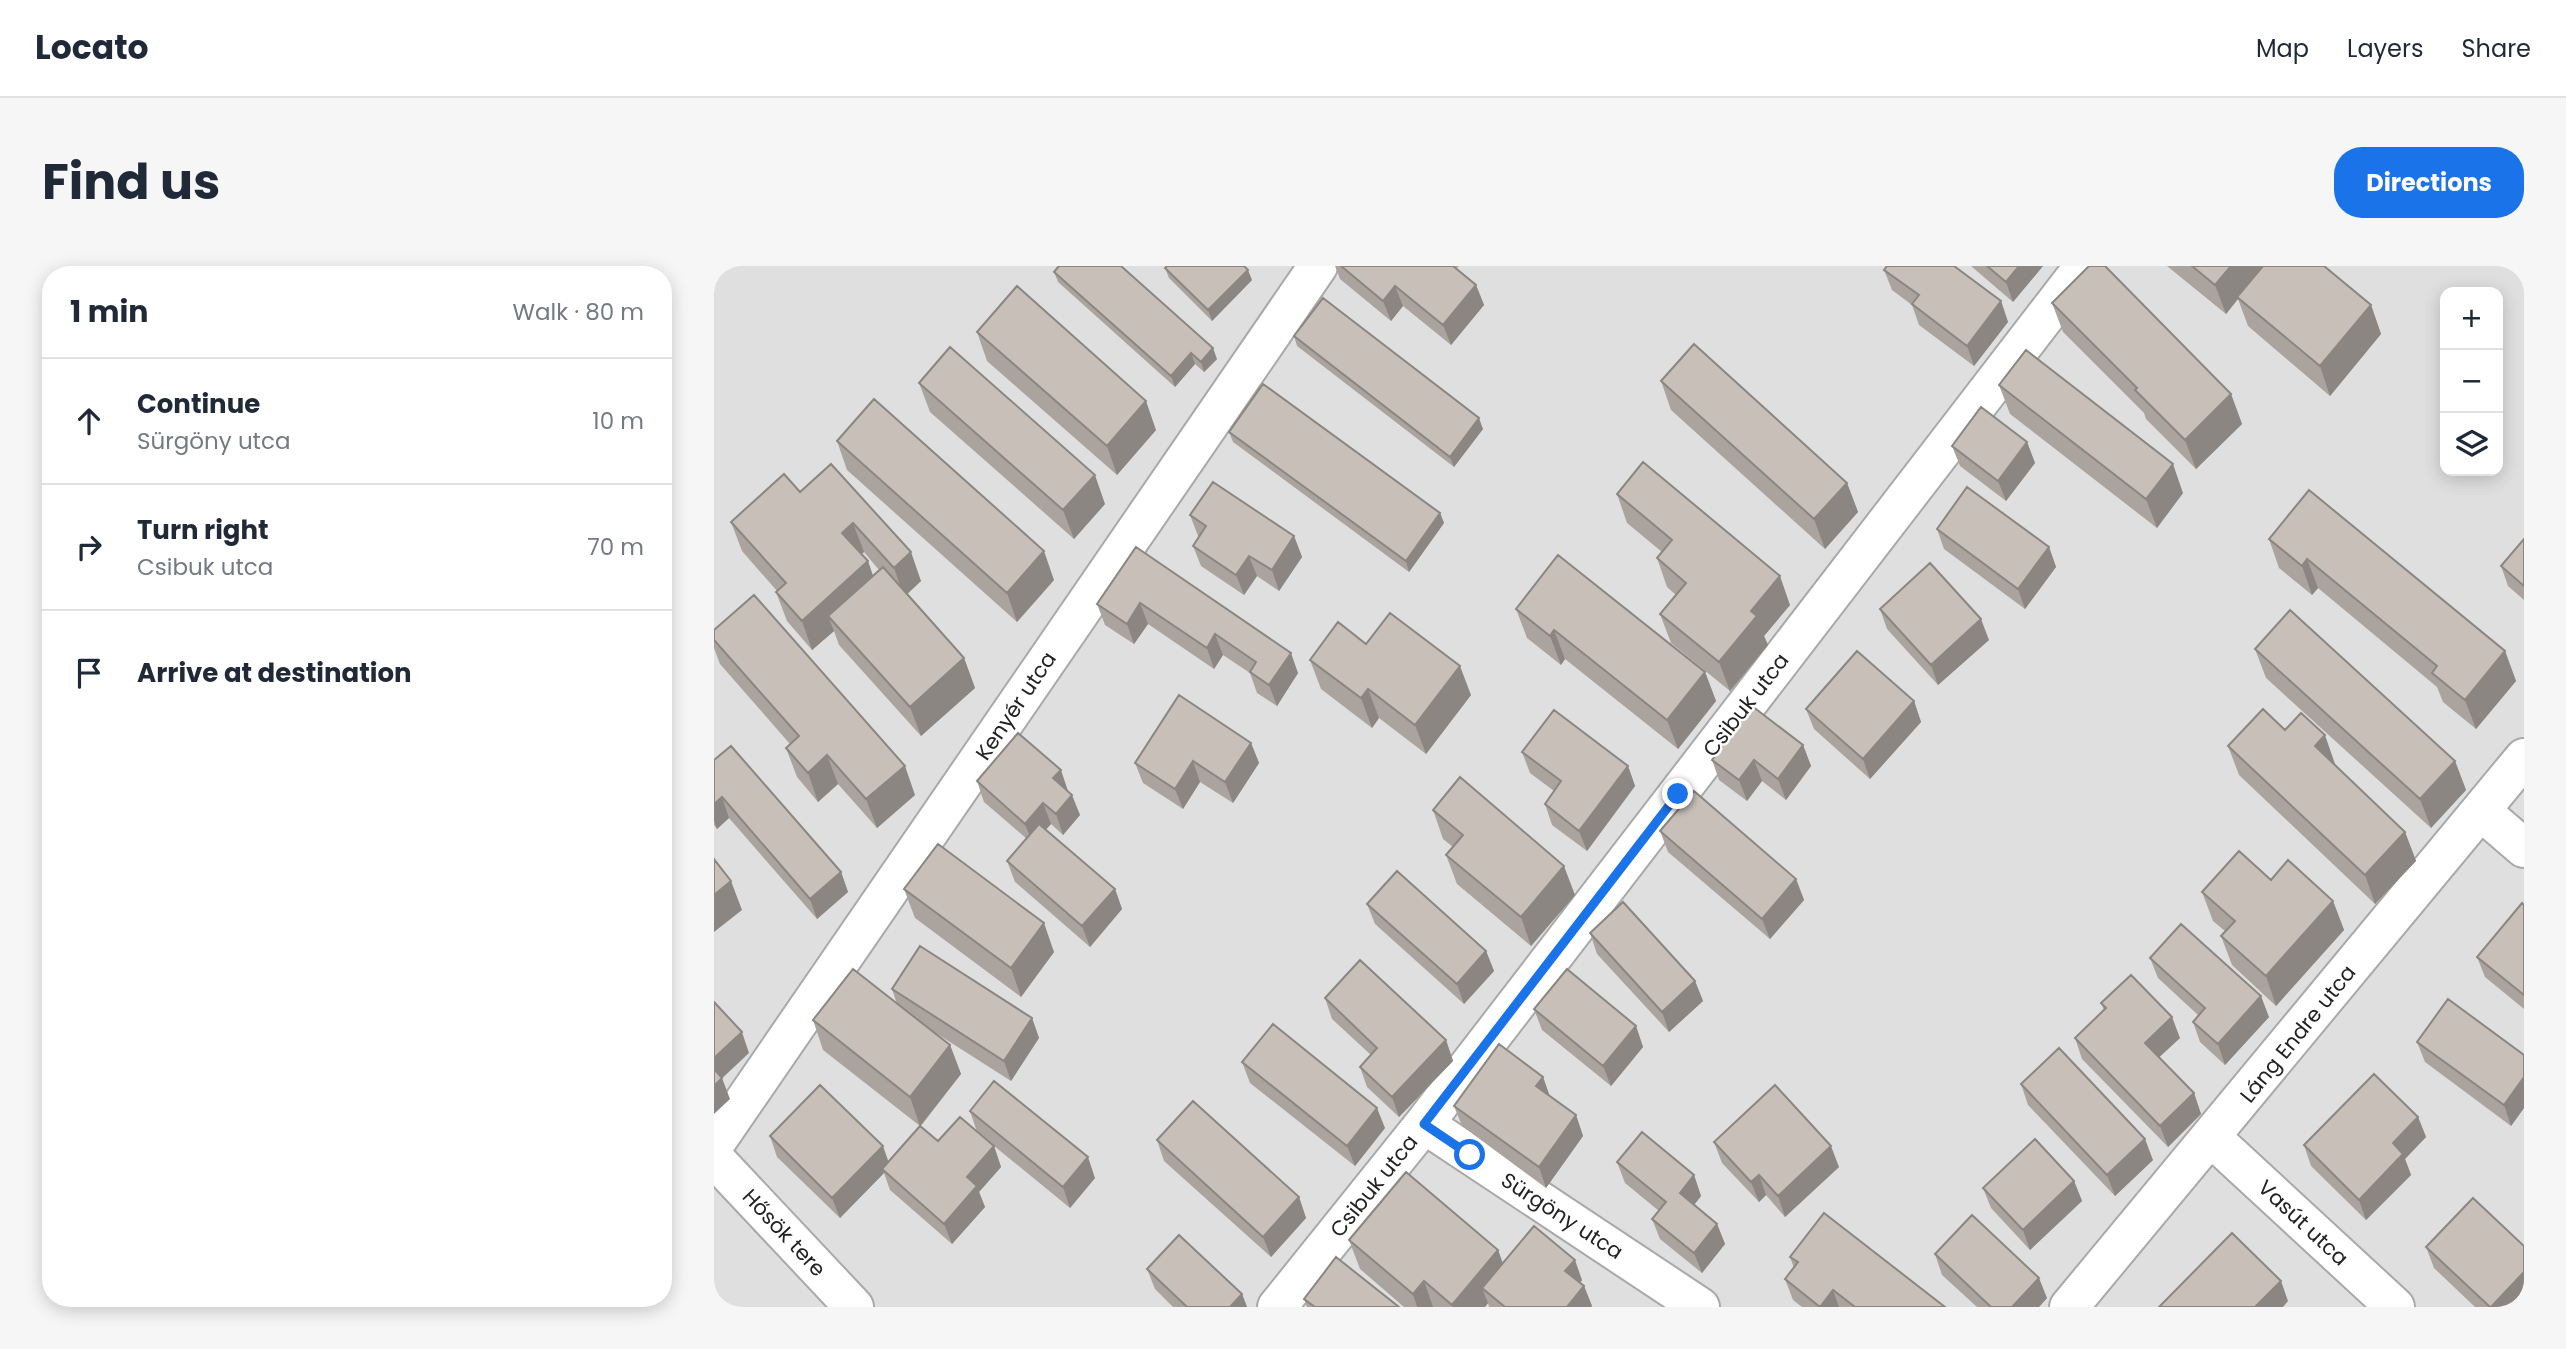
<!DOCTYPE html>
<html lang="en">
<head>
<meta charset="utf-8">
<style>
	:root { --surface:#fff; --page:#f6f6f7; --text:#1f2937; --muted:#747a83; --line:#e0e1e3; --accent:#1a73e8 }
	body { margin:0; font-family:Poppins,sans-serif; background:var(--page); color:var(--text) }
	.controls { position:absolute; right:21px; top:21px; display:grid; overflow:hidden; border-radius:14px; box-shadow:0 4px 18px #0003 }
	.controls button { width:63px; height:63px; display:grid; place-items:center; padding:0; border:0; border-bottom:2px solid var(--line); background:var(--surface); color:var(--text); font:35px sans-serif }
	.stop { position:absolute; width:21px; height:21px; margin:-16px; border:5px solid #1a73e8; border-radius:50%; background:#fff }
	.stop.end { background:#1a73e8; border-color:#fff; box-shadow:0 2px 7px #0008 }
	.list { margin:0; padding:0; list-style:none }
	h2 { display:flex; justify-content:space-between; align-items:center; height:91px; margin:0; padding:0 28px; font-size:30px }
	h2 small { font-size:23px; font-weight:400; color:var(--muted) }
	.list li { display:grid; grid-template-columns:46px 1fr auto; gap:21px; align-items:center; box-sizing:border-box; height:126px; padding:0 28px; border-top:2px solid var(--line) }
	.list b { display:block; font-size:26px; white-space:nowrap }
	.list p { margin:0; font-size:23px; white-space:nowrap; color:var(--muted) }
	.list em { font-size:23px; font-style:normal; color:var(--muted) }
	.icon { flex:none; width:38px; height:38px; fill:none; stroke:currentColor; stroke-width:2; stroke-linecap:round; stroke-linejoin:round }
	.map { position:relative; flex:none; width:1810px; height:1041px; overflow:hidden; border-radius:28px }
	header { display:flex; align-items:center; gap:42px; box-sizing:border-box; height:98px; padding:0 35px; background:var(--surface); border-bottom:2px solid var(--line) }
	header strong { font-size:33px }
	nav { display:flex; gap:38px; margin-inline-start:auto; font-size:24px }
	.intro { display:flex; align-items:center; justify-content:space-between; box-sizing:border-box; height:168px; padding:0 42px }
	h1 { margin:0; font-size:49px }
	.button { padding:18px 32px; border-radius:28px; background:var(--accent); color:#fff; font-size:24px; font-weight:700 }
	main { display:flex; gap:42px; padding:0 42px }
	aside { flex:1; background:var(--surface); border-radius:28px; box-shadow:0 4px 18px #0003 }
	.map>svg:first-child { display:block }
	.residential { fill:#e0dfdf; fill-rule:evenodd }
	.lines { fill:none; stroke-linecap:round; stroke-linejoin:round }
	.minor-casing { stroke:#a9a9a9; stroke-width:42 }
	.tertiary-casing { stroke:#a9a9a9; stroke-width:42 }
	.minor { stroke:#fff; stroke-width:38 }
	.tertiary { stroke:#fff; stroke-width:38 }
	.wall { fill:#aba49e; fill-rule:evenodd }
	.shaded-wall { fill:#8b8681 }
	.building { fill:#c7bfb8; stroke:#8b8681; stroke-width:2 }
	.route { stroke:#1a73e8; stroke-width:9 }
	.labels { text-anchor:middle; stroke-width:5; stroke-linejoin:round; paint-order:stroke }
	.street-label { font-size:21px; fill:#222; stroke:#fff }
</style>
</head>
<body>
<header>
<strong>Locato</strong>
<nav><a>Map</a><a>Layers</a><a>Share</a></nav>
</header>
<div class="intro"><h1>Find us</h1><a class="button">Directions</a></div>
<main>
<aside>
<h2>1 min<small>Walk · 80 m</small></h2>
<ul class="list">
<li><svg class="icon" aria-label="ahead" viewBox="0 0 24 24"><path d="M12 20V5M6 11l6-6 6 6"/></svg><div><b>Continue</b><p>Sürgöny utca</p></div><em>10 m</em></li>
<li><svg class="icon" aria-label="right" viewBox="0 0 24 24"><path d="M7 20v-9h11M14 6l5 5-5 5"/></svg><div><b>Turn right</b><p>Csibuk utca</p></div><em>70 m</em></li>
<li><svg class="icon" aria-label="arrive" viewBox="0 0 24 24"><path d="M6 21V4h12l-3 4 3 4H6"/></svg><div><b>Arrive at destination</b></div></li>
</ul>
</aside>
<div class="map">
<svg width="1810" height="1041" viewBox="0 0 1810 1041">
	<rect width="100%" height="100%" fill="#f2efe9"/>
	<!-- residential -->
	<path class="residential" d="M0,0H1810V1041H0ZM1731,26H1784V205H1731Z"/>
	<g class="lines">
		<defs>
			<path id="minor" d="M1767,545L1810,582
				M710,858L986,1041
				M1498,872L1681,1041
				M0,879L604,0
				M563,1041L710,858L1370,0
				M1355,1041L1810,492"/>
			<path id="tertiary" d="M0,892L140,1041"/>
		</defs>
		<!-- minor casing -->
		<use href="#minor" class="minor-casing"/>
		<!-- tertiary casing -->
		<use href="#tertiary" class="tertiary-casing"/>
		<!-- minor -->
		<use href="#minor" class="minor"/>
		<!-- tertiary -->
		<use href="#tertiary" class="tertiary"/>
	</g>
	<!-- wall -->
	<path class="wall" d="M621,0H745L742,3L762,19L770,39L737,79L689,40L677,55L626,13Z
		M1257,0H1329L1299,36Z
		M1453,0H1610L1657,39L1667,68L1616,130L1534,60L1524,33L1512,48Z
		M451,2L538,14L498,55L455,12Z
		M1170,4L1287,35L1294,56L1260,100L1205,59L1198,39L1178,24Z
		M340,6L503,93L490,106L481,98L461,121L344,16Z
		M1338,37L1517,128L1528,158L1482,203L1432,153L1430,147L1349,66Z
		M263,66L442,164L403,209L273,95Z
		M580,70L769,163L740,201L583,80Z
		M947,115L1133,217L1144,246L1111,283L957,144Z
		M205,117L391,238L360,273L216,146Z
		M1285,119L1469,227L1443,262L1296,148Z
		M515,166L726,247L730,257L695,306L519,176Z
		M123,175L340,314L303,356L133,204Z
		M1313,176L1321,197L1292,235L1246,200L1238,180Z
		M117,198L207,315L193,328L250,392L261,422L207,470L125,379L120,365L98,384L73,355L62,326L63,325L28,285L17,256L86,226ZM150,286L165,304L159,310L147,288Z
		M903,228L1076,339L1050,370L1054,379L1016,425L957,377L946,348L962,329L953,321L943,292L948,286L913,257Z
		M476,249L580,270L588,291L565,325L543,310L530,329L487,300L479,280L485,271L484,270Z
		M1223,263L1335,281L1342,301L1311,343L1230,283Z
		M1555,273L1791,385L1802,415L1762,463L1729,436L1723,421L1604,322L1598,329L1565,302Z
		M1810,273V334L1794,320L1787,300Z
		M422,281L584,407L563,440L543,427L536,407L509,389L500,403L434,358L420,378L391,359L383,338Z
		M802,343L991,406L1002,435L964,483L851,393L847,399L813,372Z
		M1166,343L1275,374L1224,419L1173,363Z
		M0,364L201,529L163,562L124,518L104,536L83,511L72,482L76,478L6,398L0,382Z
		M652,378L757,429L712,488L665,452L658,462L607,423L596,394Z
		M1541,383L1741,495L1752,524L1717,562L1552,412Z
		M1200,435L1207,456L1156,513L1100,463L1092,443Z
		M1571,464L1621,498V499L1691,566L1702,595L1661,638L1525,509L1514,480Z
		M537,477L545,497L519,537L486,516L469,543L429,517L421,497Z
		M1089,479L1097,500L1072,534L1048,515L1033,535L1005,514L998,494Z
		M808,486L914,500L921,520L873,585L838,559L831,538L840,525L816,507Z
		M0,494L127,606L134,626L103,653L15,552L3,563L0,559Z
		M263,515L354,525L366,549L349,569L337,558L332,563L401,623L408,643L376,681L301,616L293,595L313,573L270,536Z
		M719,544L861,629L817,680L743,618L732,589L739,581L729,573Z
		M946,565L1082,613L1090,634L1056,673L954,586Z
		M1557,614L1619,635L1630,664L1562,740L1518,699L1507,670L1511,665L1499,655L1488,626Z
		M190,623L340,686L307,731L201,652Z
		M653,638L772,685L780,705L750,738L661,658Z
		M1810,639V743L1771,711L1763,691Z
		M876,667L981,715L989,735L955,766L883,688Z
		M1436,692L1555,751L1511,799L1486,776L1479,756L1484,749L1444,712Z
		M178,723L318,752L325,772L297,815L214,762L236,779L247,808L207,860L224,875L280,880L287,901L265,926L271,941L238,978L176,924L170,907L126,952L63,891L56,870L175,896L206,860L109,784L99,754L183,738Z
		M611,732L732,774L739,795L685,851L653,821L646,801L657,789L618,753Z
		M1387,737L1466,772L1445,791L1480,827L1487,848L1454,881L1368,793L1361,772L1390,744Z
		M820,743L922,760L929,781L897,820L828,764Z
		M1703,776L1810,789V842L1797,860L1711,796Z
		M528,796L671,862L641,900L536,817Z
		M829,811L836,831L862,849L869,870L832,922L748,860L740,840Z
		M1307,818L1439,894L1401,930L1314,839Z
		M256,845L381,912L356,942L263,866Z
		M1704,851L1712,871L1691,893L1697,909L1652,954L1597,900L1590,879Z
		M443,874L585,931L592,952L557,991L450,895Z
		M1000,876L1125,901L1071,951L1052,929L1045,936L1008,897Z
		M903,896L980,909L987,930L980,939L1003,958L1011,978L988,1007L946,973L938,953L945,945L911,917Z
		M1360,915L1368,935L1316,984L1277,942L1269,922Z
		M635,974L784,984L789,997L868,1014L866,1017L870,1020L878,1040L877,1041H775L774,1037L771,1041H690L646,1003Z
		M1810,980V1035L1804,1041H1761L1720,1002L1712,981Z
		M1221,988L1333,1032L1325,1041H1263L1228,1009Z
		M1076,991L1231,1041H1088L1079,1034L1071,1013L1080,1002Z
		M433,1003L528,1028L533,1041H459L441,1023Z
		M590,1033L685,1041H593Z"/>
	<!-- shaded-wall -->
	<path class="shaded-wall" d="M0,0H7L0,5Z
		M1305,0H1329L1299,36L1292,16Z
		M1517,0H1551L1523,31L1524,33L1512,48L1501,19Z
		M534,4L538,14L498,55L494,44Z
		M762,19L770,39L737,79L729,59Z
		M681,20L689,40L677,55L669,35Z
		M1287,35L1294,56L1260,100L1253,80Z
		M1657,39L1667,68L1616,130L1606,100Z
		M499,82L503,93L490,106L487,96Z
		M477,87L481,98L461,121L457,110Z
		M1517,128L1528,158L1482,203L1471,174Z
		M432,135L442,164L403,209L393,180Z
		M765,152L769,163L740,201L736,191Z
		M1313,176L1321,197L1292,235L1284,215Z
		M1459,198L1469,227L1443,262L1432,233Z
		M381,209L391,238L360,273L349,244Z
		M1133,217L1144,246L1111,283L1100,253Z
		M726,247L730,257L695,306L692,295Z
		M139,257L150,286L139,296L128,267Z
		M580,270L588,291L565,325L558,304Z
		M1335,281L1342,301L1311,343L1304,323Z
		M330,285L340,314L303,356L293,327Z
		M197,286L207,315L190,331L180,302Z
		M535,290L543,310L530,329L522,309Z
		M1593,293L1604,322L1598,329L1588,300Z
		M154,295L164,324L114,350L120,365L98,384L88,355Z
		M1066,310L1076,339L1050,370L1054,379L1016,425L1005,396L1037,345Z
		M426,337L434,358L420,378L413,358Z
		M1267,353L1275,374L1224,419L1217,399Z
		M840,364L851,393L847,399L836,370Z
		M501,368L509,389L500,403L493,382Z
		M1791,385L1802,415L1762,463L1751,434Z
		M577,387L584,407L563,440L555,419Z
		M250,392L261,422L207,470L196,441Z
		M746,400L757,429L712,488L701,459Z
		M991,406L1002,435L964,483L953,454Z
		M654,423L665,452L658,462L647,432Z
		M1200,435L1207,456L1156,513L1149,493Z
		M1611,469L1621,498L1611,509L1601,480Z
		M537,477L545,497L519,537L511,516Z
		M1089,479L1097,500L1072,534L1064,513Z
		M113,489L124,518L104,536L94,507Z
		M1040,494L1048,515L1033,535L1025,514Z
		M479,495L486,516L469,543L461,523Z
		M1741,495L1752,524L1717,562L1706,533Z
		M191,500L201,529L163,562L152,533Z
		M914,500L921,520L873,585L865,565Z
		M347,504L354,525L339,512Z
		M358,529L366,549L349,569L342,548Z
		M8,531L15,552L3,563L0,554V538Z
		M329,537L337,558L319,578L311,558Z
		M1691,566L1702,595L1661,638L1651,609Z
		M850,600L861,629L817,680L807,651Z
		M127,606L134,626L103,653L96,633Z
		M1082,613L1090,634L1056,673L1048,653Z
		M17,615L28,644L0,666V629Z
		M401,623L408,643L376,681L368,660Z
		M1619,635L1630,664L1562,740L1552,710Z
		M330,657L340,686L307,731L297,702Z
		M772,685L780,705L750,738L743,718Z
		M981,715L989,735L955,766L948,746Z
		M1547,730L1555,751L1511,799L1504,778Z
		M1458,751L1466,772L1439,797L1431,777Z
		M318,752L325,772L297,815L290,795Z
		M922,760L929,781L897,820L889,800Z
		M28,766L35,787L2,818L0,813V792Z
		M732,774L739,795L685,851L678,831Z
		M236,779L247,808L206,860L196,831Z
		M829,811L836,831L822,820Z
		M1810,811V842L1797,860L1790,839Z
		M8,812L16,833L0,848V820Z
		M1480,827L1487,848L1454,881L1446,860Z
		M663,842L671,862L641,900L633,880Z
		M862,849L869,870L832,922L825,901Z
		M1704,851L1712,871L1691,893L1697,909L1652,954L1645,934L1679,877Z
		M1431,873L1439,894L1401,930L1393,909Z
		M169,880L176,900L168,903L170,907L126,952L118,932Z
		M280,880L287,901L265,926L271,941L238,978L230,958L253,911Z
		M1117,880L1125,901L1071,951L1064,930Z
		M374,891L381,912L356,942L349,921Z
		M980,909L987,930L973,948L966,927Z
		M1045,909L1052,929L1045,936L1037,916Z
		M1360,915L1368,935L1316,984L1309,964Z
		M585,931L592,952L557,991L549,971Z
		M1003,958L1011,978L988,1007L980,987Z
		M784,984L794,1013L768,1022L774,1037L771,1041H739L738,1039Z
		M861,994L868,1014L859,1025L851,1005Z
		M1810,1006V1035L1804,1041H1777Z
		M1325,1012L1333,1032L1325,1041H1298Z
		M710,1015L719,1041H703L699,1028Z
		M1567,1015L1574,1035L1569,1041H1541Z
		M870,1020L878,1040L877,1041H853Z
		M1119,1024L1125,1041H1106Z
		M528,1028L533,1041H516Z"/>
	<!-- building -->
	<path class="building" d="M345,0H407L499,82L487,96L477,87L457,110L340,6Z
		M453,0H530L534,4L494,44L451,2Z
		M627,0H739L762,19L729,59L681,20L669,35Z
		M1173,0H1240L1287,35L1253,80L1198,38L1205,29L1170,4Z
		M1273,0H1305L1292,16Z
		M1375,0H1391L1517,128L1471,174L1421,124L1423,122L1338,37Z
		M1478,0H1517L1501,19Z
		M1549,0H1610L1657,39L1606,100L1523,31Z
		M303,20L432,135L393,180L263,66Z
		M609,32L765,152L736,191L580,70Z
		M980,78L1133,217L1100,253L947,115Z
		M236,81L381,209L349,244L205,117Z
		M1312,84L1459,198L1432,233L1285,119Z
		M549,118L726,247L692,295L515,166Z
		M160,133L330,285L293,327L123,175Z
		M1267,141L1313,176L1284,215L1238,180Z
		M929,196L1066,310L1037,345L1043,350L1005,396L946,348L972,317L943,292L958,274L903,228Z
		M117,198L197,286L180,302L139,257L128,267L154,295L88,355L62,326L72,317L17,256L70,208L86,226Z
		M499,216L580,270L558,304L535,290L522,309L479,280L492,260L476,249Z
		M1253,221L1335,281L1304,323L1223,263Z
		M1595,224L1791,385L1751,434L1718,407L1723,400L1593,293L1588,300L1555,273Z
		M1810,273V320L1787,300Z
		M422,281L577,387L555,419L536,406L542,396L501,368L493,382L426,337L413,358L383,338Z
		M844,289L991,406L953,454L840,364L836,370L802,343Z
		M1216,297L1267,353L1217,399L1166,343Z
		M169,301L250,392L196,441L114,350Z
		M40,329L191,500L152,533L113,489L94,507L72,482L85,470L0,374V364Z
		M1576,344L1741,495L1706,533L1541,383Z
		M676,347L746,400L701,459L654,423L647,432L596,394L624,356L652,378Z
		M1143,385L1200,435L1149,493L1092,443Z
		M465,429L537,477L511,516L479,495L461,523L421,497Z
		M1038,440L1089,479L1064,513L1040,494L1025,514L998,494Z
		M1549,443L1571,464L1587,447L1611,469L1601,480L1691,566L1651,609L1514,480Z
		M840,444L914,500L865,565L831,538L847,515L808,486Z
		M304,467L347,504L339,512L358,529L342,548L329,537L311,558L263,515Z
		M17,480L127,606L96,633L8,531L0,538V494Z
		M746,511L850,600L807,651L732,589L749,569L719,544Z
		M980,525L1082,613L1048,653L946,565Z
		M325,558L401,623L368,660L293,595Z
		M224,578L330,657L297,702L190,623Z
		M1525,585L1557,614L1574,594L1619,635L1552,710L1507,670L1521,655L1488,626Z
		M0,593L17,615L0,629Z
		M683,605L772,685L743,718L653,638Z
		M909,636L981,715L948,746L876,667Z
		M1808,637L1810,639V729L1763,691Z
		M1467,658L1547,730L1504,778L1479,756L1491,742L1436,692Z
		M206,680L318,752L290,795L178,723Z
		M646,694L732,774L678,831L646,801L663,782L611,732Z
		M139,703L236,779L196,831L99,754Z
		M853,703L922,760L889,800L820,743Z
		M1417,709L1458,751L1431,777L1480,827L1446,860L1361,772L1392,742L1387,737Z
		M1734,733L1810,789V811L1790,839L1703,776Z
		M0,736L28,766L0,792Z
		M559,758L663,842L633,880L528,796Z
		M785,778L829,811L822,820L862,849L825,901L740,840Z
		M1345,782L1431,873L1393,909L1307,818Z
		M0,803L8,812L0,820Z
		M1660,808L1704,851L1679,877L1689,888L1645,934L1590,879Z
		M280,815L374,891L349,921L256,845Z
		M106,819L169,880L118,932L56,870Z
		M1061,819L1117,880L1064,930L1045,909L1037,916L1000,876Z
		M479,835L585,931L549,971L443,874Z
		M246,851L280,880L253,911L263,920L230,958L168,903L206,860L224,875Z
		M928,866L980,909L966,927L1003,958L980,987L938,953L952,936L903,896Z
		M1321,873L1360,915L1309,964L1269,922Z
		M692,906L784,984L738,1039L710,1015L699,1028L635,974Z
		M1759,932L1810,980V1006L1777,1041H1776L1712,981Z
		M1110,947L1231,1041H1141L1119,1024L1106,1041L1071,1013L1084,996L1076,991Z
		M1258,949L1325,1012L1298,1041H1277L1221,988Z
		M820,960L861,994L851,1005L870,1020L853,1041H791L768,1022Z
		M1518,967L1567,1015L1541,1041H1445Z
		M465,969L528,1028L516,1041H473L433,1003Z
		M622,991L685,1041H601L590,1033Z"/>
	<g class="lines">
		<!-- route -->
		<path class="route" d="M756,889L710,858L964,528"/>
	</g>
	<g class="labels">
		<!-- street labels -->
		<g class="street-label">
			<text transform="translate(1032 439) rotate(-52)" y="7">Csibuk utca</text>
			<text transform="translate(302 440) rotate(-56)" y="7">Kenyér utca</text>
			<text transform="translate(1584 768) rotate(-51)" y="7">Láng Endre utca</text>
			<text transform="translate(660 920) rotate(-51)" y="7">Csibuk utca</text>
			<text transform="translate(848 950) rotate(33)" y="7">Sürgöny utca</text>
			<text transform="translate(1589 957) rotate(43)" y="7">Vasút utca</text>
			<text transform="translate(70 967) rotate(47)" y="7">Hősök tere</text>
		</g>
	</g>
</svg>
<div class="controls">
<button>+</button>
<button>−</button>
<button><svg class="icon" aria-label="layers" viewBox="0 0 24 24"><path d="M12 4l9 5-9 5-9-5zM3 14l9 5 9-5"/></svg></button>
</div>
<div class="stop" style="left:756px;top:889px"></div>
<div class="stop end" style="left:964px;top:528px"></div>
</div>
</main>
</body>
</html>
